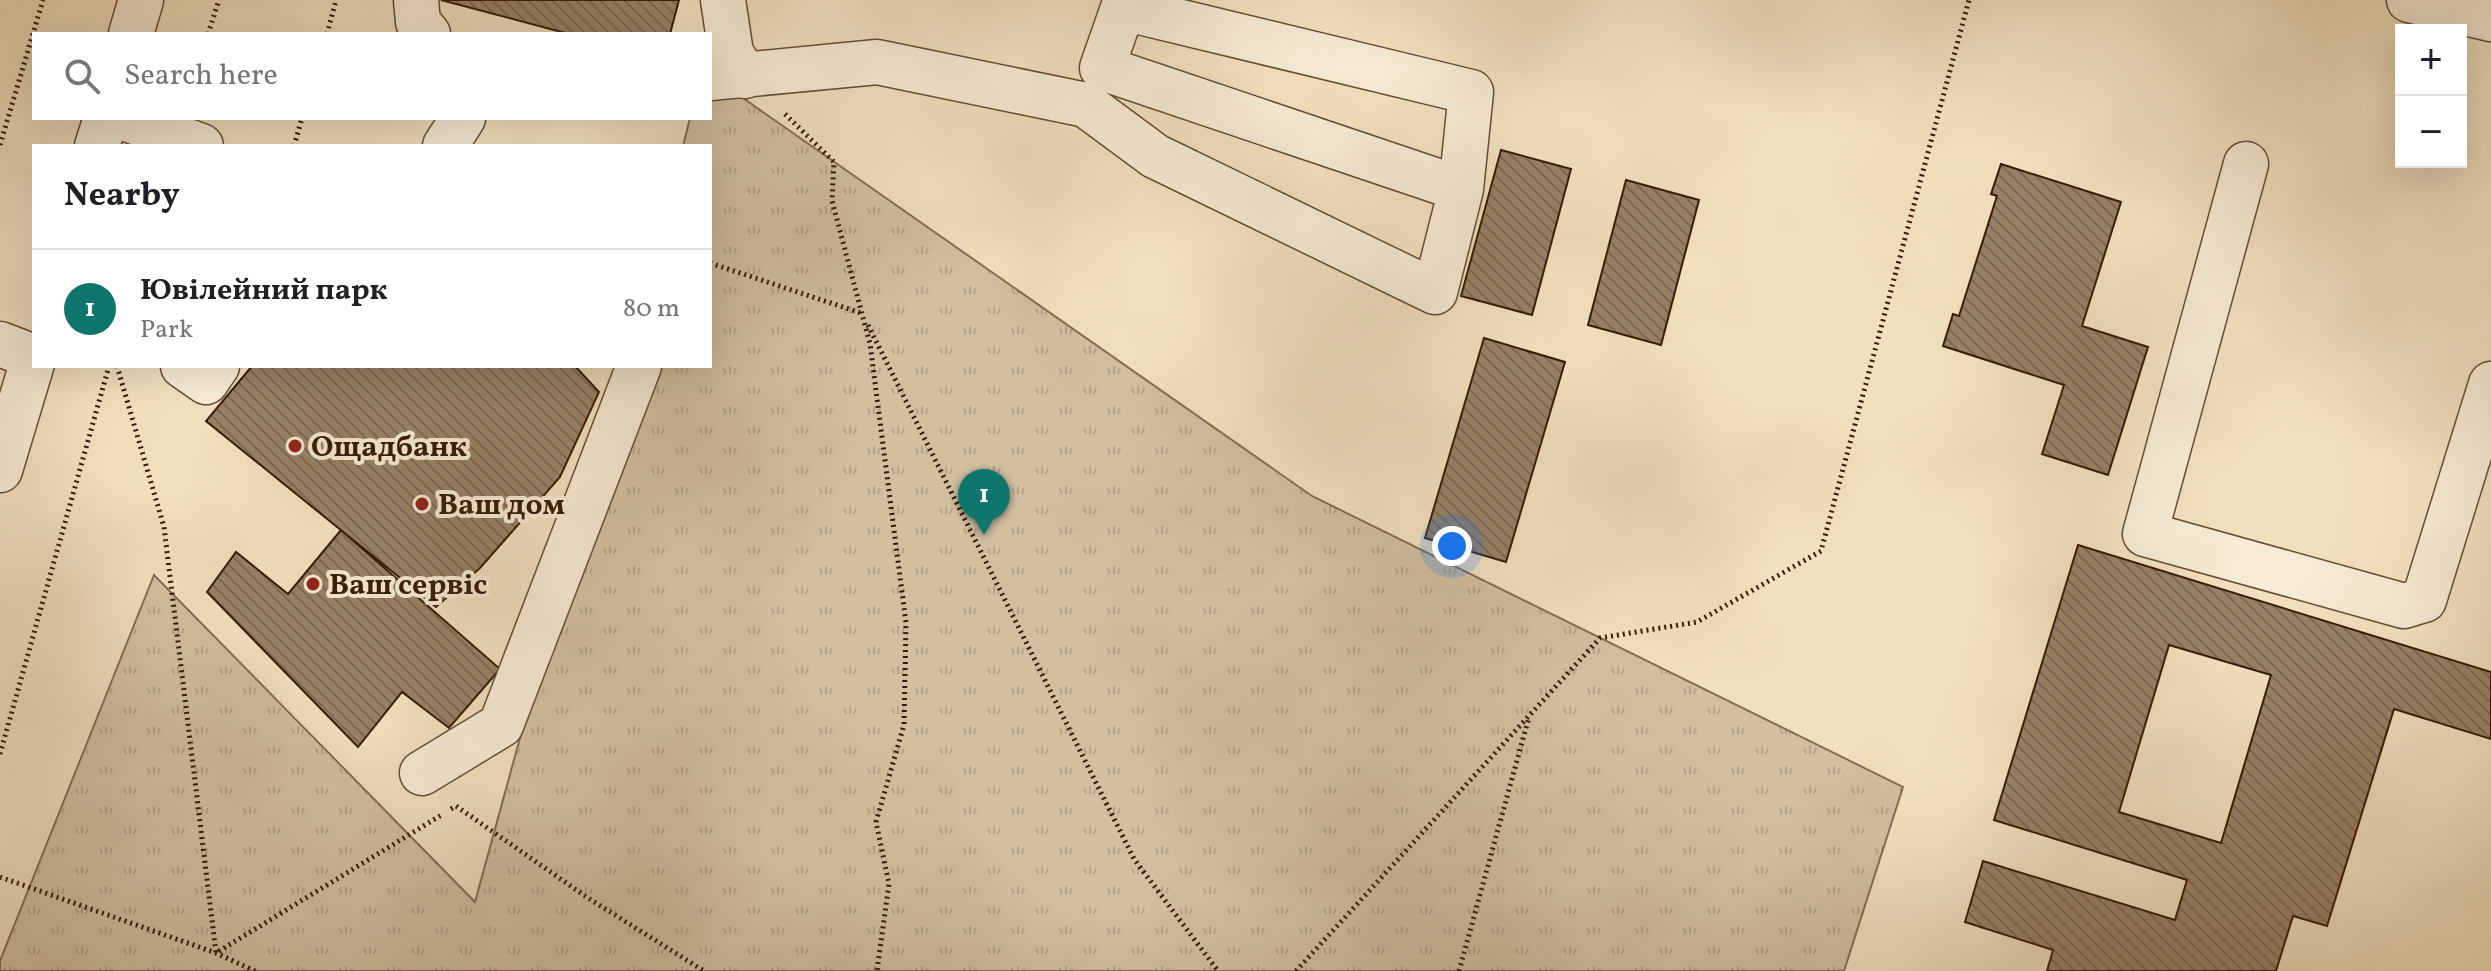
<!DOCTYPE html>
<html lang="en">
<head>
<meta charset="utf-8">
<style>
	:root { --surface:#fff; --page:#f2f2f2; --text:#202124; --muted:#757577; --line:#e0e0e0; --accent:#0f766e }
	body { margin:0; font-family:Vollkorn,serif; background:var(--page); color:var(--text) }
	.controls { position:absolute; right:24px; top:24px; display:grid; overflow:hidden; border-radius:0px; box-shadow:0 8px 32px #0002 }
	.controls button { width:72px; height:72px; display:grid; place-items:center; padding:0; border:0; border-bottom:2px solid var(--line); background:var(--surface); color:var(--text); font:40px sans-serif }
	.you { position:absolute; left:1452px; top:546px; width:28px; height:28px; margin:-20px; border:6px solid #fff; border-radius:50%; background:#1a73e8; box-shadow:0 0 0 12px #1a73e833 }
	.badge { display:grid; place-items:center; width:52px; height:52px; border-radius:50%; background:var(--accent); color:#fff; font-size:26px; font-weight:700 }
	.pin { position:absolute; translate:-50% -66px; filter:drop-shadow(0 2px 4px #0008) }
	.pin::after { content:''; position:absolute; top:42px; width:28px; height:24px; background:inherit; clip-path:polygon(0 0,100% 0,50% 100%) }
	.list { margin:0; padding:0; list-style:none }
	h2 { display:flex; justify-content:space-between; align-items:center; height:104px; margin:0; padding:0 32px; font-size:34px }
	h2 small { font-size:26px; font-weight:400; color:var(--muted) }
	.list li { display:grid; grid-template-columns:52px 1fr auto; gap:24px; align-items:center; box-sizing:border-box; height:120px; padding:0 32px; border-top:2px solid var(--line) }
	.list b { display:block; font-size:30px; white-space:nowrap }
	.list p { margin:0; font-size:26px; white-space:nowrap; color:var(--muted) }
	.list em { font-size:26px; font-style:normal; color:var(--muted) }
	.icon { flex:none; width:44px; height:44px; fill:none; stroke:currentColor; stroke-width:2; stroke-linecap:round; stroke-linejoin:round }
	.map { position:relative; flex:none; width:2491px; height:971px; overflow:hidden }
	.search { position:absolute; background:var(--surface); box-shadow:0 8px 32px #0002; left:32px; top:32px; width:680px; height:88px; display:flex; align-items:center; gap:20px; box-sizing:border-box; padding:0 28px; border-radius:0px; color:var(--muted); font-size:30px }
	.panel { position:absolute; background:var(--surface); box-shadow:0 8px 32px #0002; left:32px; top:144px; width:680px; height:224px; border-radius:0px }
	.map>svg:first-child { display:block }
	.park { fill:url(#park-tufts); stroke:#846d53; stroke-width:2 }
	.building { fill:url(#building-back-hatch); stroke:#361b06; stroke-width:2; fill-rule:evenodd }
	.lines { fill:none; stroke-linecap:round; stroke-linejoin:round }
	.minor-casing { stroke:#654c34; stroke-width:47 }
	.path { stroke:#361b06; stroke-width:5; stroke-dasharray:2 4; stroke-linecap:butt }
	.minor { stroke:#f6ebd5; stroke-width:44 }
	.poi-dot { fill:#8f2418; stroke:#f6ebd5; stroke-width:3 }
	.labels { text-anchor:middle; stroke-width:8; stroke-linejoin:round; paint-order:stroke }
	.poi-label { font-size:30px; font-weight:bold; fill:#361b06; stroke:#f6ebd5; text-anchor:start }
</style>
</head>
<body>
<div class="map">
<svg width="2491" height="971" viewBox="0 0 2491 971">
	<defs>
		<pattern id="park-tufts" width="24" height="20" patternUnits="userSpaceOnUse" patternTransform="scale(2)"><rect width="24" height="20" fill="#d1bfa0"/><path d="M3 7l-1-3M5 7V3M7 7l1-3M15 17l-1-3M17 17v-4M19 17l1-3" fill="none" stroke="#b4a488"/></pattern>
		<pattern id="building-back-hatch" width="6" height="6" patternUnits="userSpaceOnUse" patternTransform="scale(2)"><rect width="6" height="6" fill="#978166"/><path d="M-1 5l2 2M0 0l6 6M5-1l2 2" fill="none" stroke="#7c6952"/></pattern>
	</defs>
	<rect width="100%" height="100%" fill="#f1e0bf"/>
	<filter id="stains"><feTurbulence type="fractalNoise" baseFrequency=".0025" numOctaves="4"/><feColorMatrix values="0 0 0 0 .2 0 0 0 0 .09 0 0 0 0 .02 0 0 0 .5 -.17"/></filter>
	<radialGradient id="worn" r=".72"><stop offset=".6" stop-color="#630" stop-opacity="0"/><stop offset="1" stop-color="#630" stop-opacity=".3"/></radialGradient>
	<!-- park -->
	<path class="park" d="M710,75L1312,496L1903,787L1844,971H0V961L154,575L475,902L622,366H710V146H683L690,118H710Z"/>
	<!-- building -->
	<path class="building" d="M441,0H679L670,34H569Z
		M1501,150L1571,169L1532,315L1461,296Z
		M2001,164L2121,202L2082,326L2148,347L2108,475L2042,454L2064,385L1943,346L1953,314L1959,316L1997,196L1991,194Z
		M1626,180L1699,200L1661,345L1588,325Z
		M1484,338L1565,362L1506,562L1425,538Z
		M252,366H575L599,392L560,477L480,568L436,607L206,421Z
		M341,530L500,669L449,728L402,692L358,747L207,592L236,552L288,594Z
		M2078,545L2491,672V739L2394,709L2327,926L2293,916L2276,971H2047L2053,950L1965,922L1983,861L2175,920L2187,880L1994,820ZM2169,645L2271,675L2221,843L2119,812Z"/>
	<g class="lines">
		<defs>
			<path id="minor" d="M416,0L418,22L428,34
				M723,0L731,53L745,76
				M2409,0L2491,19
				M131,34L141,0
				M710,78L877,62L1086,105L1155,156L1435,292L1461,189L1102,68L1123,8L1471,92L1461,189
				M124,118L201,146
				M97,146L106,118
				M445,146L463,118
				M2246,164L2145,534L2404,606L2424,600L2491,384
				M0,344L34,357L0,470
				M183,366L206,382L217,366
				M422,773L501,725L639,366"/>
		</defs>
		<!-- minor casing -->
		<use href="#minor" class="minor-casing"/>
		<!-- path -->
		<path class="path" d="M208,34L219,0
			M327,34L336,0
			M785,114L834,162L832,201L870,344L906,623L904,725L876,822L889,884L877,971
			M0,145L43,0
			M294,146L302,118
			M710,263L861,313
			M868,325L1134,859L1218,971
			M117,366L164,527L216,953L443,814
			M0,754L109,366
			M451,809L456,806L585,896L704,971
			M0,877L216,953L255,971
			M1296,971L1600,638L1697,622L1821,551L1969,0
			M1459,971L1529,717"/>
		<!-- minor -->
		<use href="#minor" class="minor"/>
	</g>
	<!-- markers -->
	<g class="poi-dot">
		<circle cx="295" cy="446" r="8"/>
		<circle cx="422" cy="504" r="8"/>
		<circle cx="313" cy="584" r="8"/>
	</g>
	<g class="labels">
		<!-- poi labels -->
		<g class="poi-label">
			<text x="311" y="456">Ощадбанк</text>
			<text x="438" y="514">Ваш дом</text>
			<text x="329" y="594">Ваш сервіс</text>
		</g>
	</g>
	<rect width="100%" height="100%" filter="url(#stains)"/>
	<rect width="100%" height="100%" fill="url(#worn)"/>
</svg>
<div class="controls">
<button>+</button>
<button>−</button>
</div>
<div class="you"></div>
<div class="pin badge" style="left:984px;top:535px">1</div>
<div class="search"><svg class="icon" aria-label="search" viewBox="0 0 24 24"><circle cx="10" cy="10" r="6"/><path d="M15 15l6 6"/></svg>Search here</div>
<section class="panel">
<h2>Nearby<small></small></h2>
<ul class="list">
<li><span class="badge">1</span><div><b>Ювілейний парк</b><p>Park</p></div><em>80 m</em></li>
</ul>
</section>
</div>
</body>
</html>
